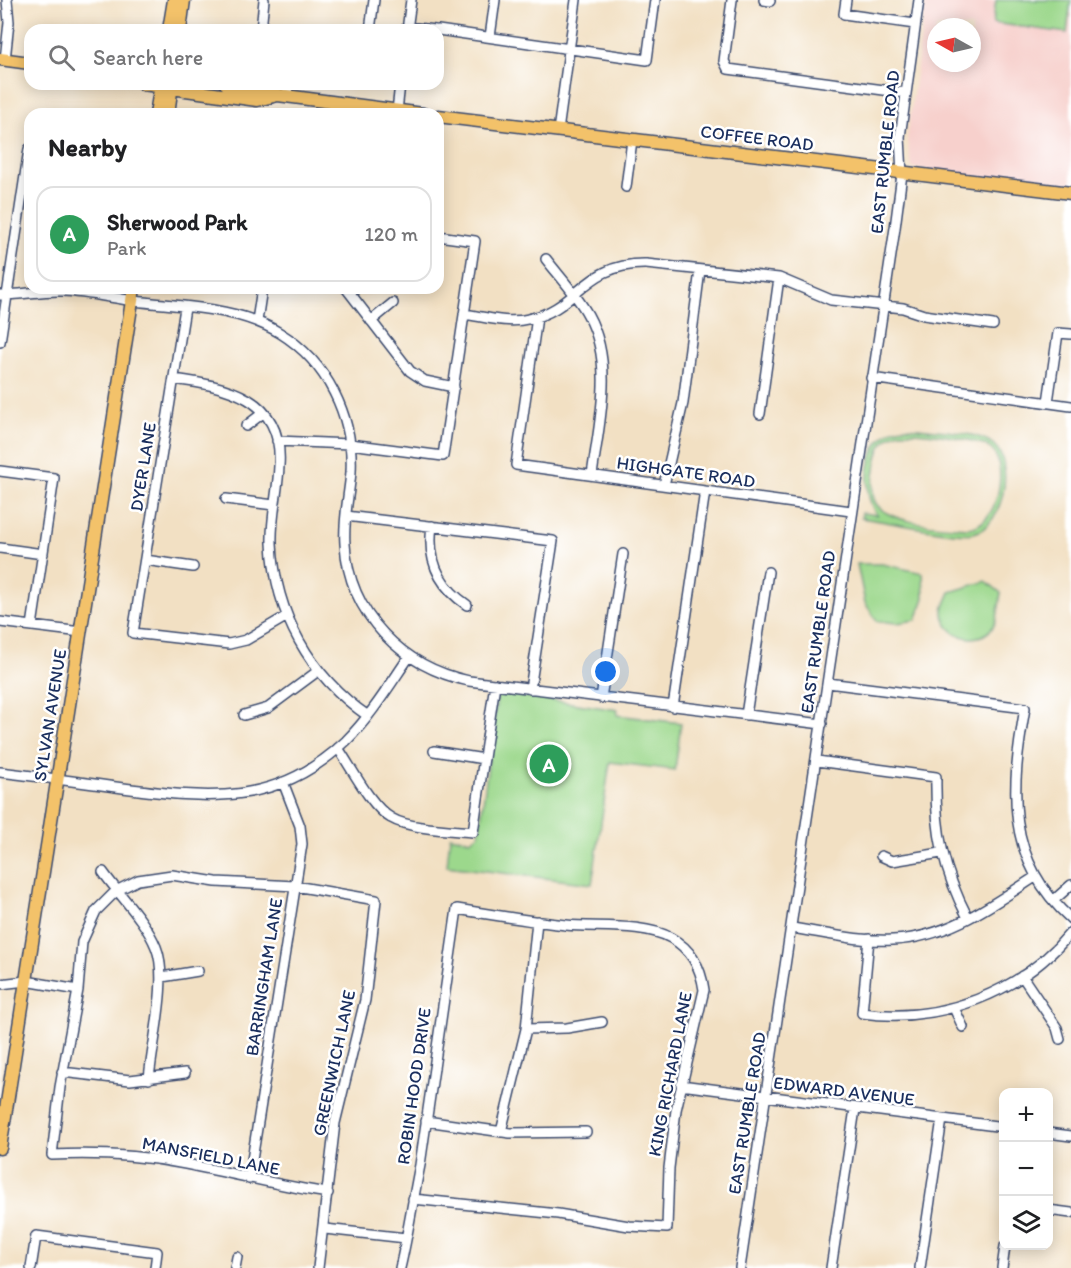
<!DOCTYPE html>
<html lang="en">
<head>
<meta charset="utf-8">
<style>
	:root { --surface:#fff; --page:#f6f6f6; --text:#202124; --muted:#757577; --line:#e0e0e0; --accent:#0b8043 }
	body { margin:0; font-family:Itim,sans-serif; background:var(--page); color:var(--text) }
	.controls { position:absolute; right:18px; bottom:18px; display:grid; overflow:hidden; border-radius:12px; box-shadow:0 3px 15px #0003 }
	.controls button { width:54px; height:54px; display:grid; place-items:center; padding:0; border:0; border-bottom:2px solid var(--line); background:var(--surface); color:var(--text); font:30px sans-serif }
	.compass { position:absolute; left:927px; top:18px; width:54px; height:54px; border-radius:50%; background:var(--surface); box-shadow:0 3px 15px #0003; rotate:278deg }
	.you { position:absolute; left:606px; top:672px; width:21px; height:21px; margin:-15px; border:4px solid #fff; border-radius:50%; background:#1a73e8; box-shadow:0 0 0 9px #1a73e833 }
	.badge { display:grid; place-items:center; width:39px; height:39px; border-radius:50%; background:var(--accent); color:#fff; font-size:20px; font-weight:700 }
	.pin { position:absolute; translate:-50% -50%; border:3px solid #fff; box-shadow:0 2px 6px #0006 }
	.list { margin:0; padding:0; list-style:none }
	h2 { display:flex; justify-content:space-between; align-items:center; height:78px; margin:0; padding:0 24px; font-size:26px }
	h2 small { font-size:20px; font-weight:400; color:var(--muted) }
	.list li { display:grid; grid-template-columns:39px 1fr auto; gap:18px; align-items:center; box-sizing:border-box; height:96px; margin:0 12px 12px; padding:0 12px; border:2px solid var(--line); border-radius:18px }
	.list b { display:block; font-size:22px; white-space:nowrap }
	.list p { margin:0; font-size:20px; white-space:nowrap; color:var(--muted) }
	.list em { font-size:20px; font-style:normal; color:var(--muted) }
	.icon { flex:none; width:33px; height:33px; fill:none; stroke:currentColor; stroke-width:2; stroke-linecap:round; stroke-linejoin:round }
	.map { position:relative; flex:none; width:1071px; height:1268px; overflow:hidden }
	.search { position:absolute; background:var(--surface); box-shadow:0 3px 15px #0003; left:24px; top:24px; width:420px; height:66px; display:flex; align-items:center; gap:15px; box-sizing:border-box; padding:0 21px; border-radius:18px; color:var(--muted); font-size:22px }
	.panel { position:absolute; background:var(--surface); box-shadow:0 3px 15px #0003; left:24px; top:108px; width:420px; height:186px; border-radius:18px }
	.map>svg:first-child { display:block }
	.built { fill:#f7d0cc; fill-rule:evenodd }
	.green { fill:#9cd88c; stroke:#5c8475; stroke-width:1.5; fill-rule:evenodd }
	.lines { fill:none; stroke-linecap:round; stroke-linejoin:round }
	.minor-casing { stroke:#3b4a6d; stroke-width:12 }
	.major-casing { stroke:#3b4a6d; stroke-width:15 }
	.minor { stroke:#fff; stroke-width:9 }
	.major { stroke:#f3c26a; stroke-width:12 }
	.labels { text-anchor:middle; stroke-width:5; stroke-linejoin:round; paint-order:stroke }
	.street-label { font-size:18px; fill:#1b2f5e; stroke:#fff }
</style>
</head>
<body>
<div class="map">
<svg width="1071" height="1268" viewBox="0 0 1071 1268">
	<rect width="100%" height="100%" fill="#fff"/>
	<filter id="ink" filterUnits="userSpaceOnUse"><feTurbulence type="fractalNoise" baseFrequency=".0167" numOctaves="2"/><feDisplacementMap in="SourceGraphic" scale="12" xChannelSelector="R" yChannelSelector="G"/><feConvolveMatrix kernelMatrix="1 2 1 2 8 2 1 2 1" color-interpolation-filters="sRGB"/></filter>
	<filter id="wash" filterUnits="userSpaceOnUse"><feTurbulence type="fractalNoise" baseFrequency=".008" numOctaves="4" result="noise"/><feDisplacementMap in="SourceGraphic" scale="24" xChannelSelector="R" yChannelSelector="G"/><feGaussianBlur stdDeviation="1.35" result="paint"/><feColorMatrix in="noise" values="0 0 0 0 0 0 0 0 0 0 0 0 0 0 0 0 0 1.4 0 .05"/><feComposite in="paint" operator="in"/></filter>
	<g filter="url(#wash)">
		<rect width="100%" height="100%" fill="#f2e0c3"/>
		<!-- built -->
		<path class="built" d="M926,0H1071V189L912,168L907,140ZM936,27H972V63H936Z"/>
		<!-- green -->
		<path class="green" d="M996,0H1071L1067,33L993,23Z
			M908,427C929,430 977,431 993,444C1015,462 1004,526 974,533C955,537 885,521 861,518L862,513L877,515C857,490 869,425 908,427ZM900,432C916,431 980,438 991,449C1009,465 999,527 967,528C944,526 881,524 874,499C870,488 875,474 876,463C879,447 884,437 900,432Z
			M857,564H882L923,573L924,598L916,620L897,623L877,621L865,603Z
			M986,581L1001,593C999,602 999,617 994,625C980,649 942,637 943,610C944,605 948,597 950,592Z
			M502,693L618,710L617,715L681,723L675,770L610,762L592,884L447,866L450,836L470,840L479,834L497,697Z"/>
	</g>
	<g filter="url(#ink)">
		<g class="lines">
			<defs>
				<path id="minor" d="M732,0L724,61L728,69L906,93
					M764,0L770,1
					M846,0L844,14L915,24
					M407,27L435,30
					M261,30L264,0
					M370,30L374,0
					M407,30L411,0
					M438,30L647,60L655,0
					M490,37L495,0
					M5,60L9,22L7,0
					M287,97L288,84
					M397,111L400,84
					M558,131L576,0
					M626,187L632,140
					M546,259C560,277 577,295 588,315C615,364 599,422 592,475
					M346,288L410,371L425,381L454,387
					M0,295C21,295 42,290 63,291C87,292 112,298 135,301C183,307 238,307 280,333C327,362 354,417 351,472C349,496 343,520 345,544C349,615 403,667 469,681L822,724
					M185,308L133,633L229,644L246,640L287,616
					M464,314C485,317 508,324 528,319C579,309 583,263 646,264L779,278L831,300L903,308L924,315L993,325
					M537,317L516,465L851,511
					M257,321L262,288
					M371,321L393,303
					M0,342L29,149
					M871,378L1071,406
					M174,379C226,386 284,397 279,466C278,492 271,517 272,543C275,614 310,676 368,716
					M1048,402L1058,333L1071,334
					M760,414L779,278
					M246,426L263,413
					M277,441L350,444L443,456L475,241L438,236
					M0,471L54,478L32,626
					M664,485L683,403L700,270
					M226,499L274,505
					M346,516L553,541L530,689
					M432,526C427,560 439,586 467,605
					M0,548L43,554
					M145,560L193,567
					M0,622L81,632
					M828,683L1025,708C1011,788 1004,859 1071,919
					M601,698L623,554
					M673,707L705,491
					M244,715L268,708L318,671
					M746,715L768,572
					M338,748C351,767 371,807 391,818C409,829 452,830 473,832L495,684
					M434,751L484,759
					M817,761L936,777C935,831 943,870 968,918
					M0,772C41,777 82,782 123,788C209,799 277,807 346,741C371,716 389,686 409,657
					M881,856L892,861L941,853
					M103,872C120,896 145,920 156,947C169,978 152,1043 149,1079
					M1054,900L1071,885
					M792,928C825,933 860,942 893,940C947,938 992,905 1035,877
					M869,939L862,1013C939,1024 1022,993 1071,932
					M1022,976L1057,1028L1060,1039
					M162,977L198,971
					M0,984L26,981L78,990
					M954,1008L963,1027
					M526,1029L567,1028L602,1022
					M62,1072L130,1080L185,1073
					M681,1085L1004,1127
					M426,1121L510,1133L586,1132
					M501,1132L526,1029L537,921
					M1048,1133L1071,1136
					M249,1179L302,844L300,826L283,782
					M1048,1210L1071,1213
					M325,1229L406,1238
					M31,1268L36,1236L157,1252L155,1268
					M235,1268L237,1257
					M318,1268L335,1123L365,1000L376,900L295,886L216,882L172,875L138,880L116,891L96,911L82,942L78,990L60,1087L52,1155C95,1153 138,1155 180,1163C230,1172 278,1186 328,1193
					M400,1268C408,1234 413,1199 420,1165L457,909C493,915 529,921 566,925C597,928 644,923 671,938C691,949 701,968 704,990L676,1110L669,1168L667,1228L629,1226L558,1214L413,1199
					M740,1268L895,228L902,174L900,137L919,0
					M831,1268L855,1109
					M920,1268L942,1119
					M1002,1268L1005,1246"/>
				<path id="major" d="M169,30L174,0
					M180,30L184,0
					M0,59L30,63
					M143,84L257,100L278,95
					M226,84L260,89L278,95L423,114
					M156,114L161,84
					M168,114L172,84
					M438,116L1071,193
					M0,1148L134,288"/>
			</defs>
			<!-- minor casing -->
			<use href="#minor" class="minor-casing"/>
			<!-- major casing -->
			<use href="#major" class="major-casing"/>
			<!-- minor -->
			<use href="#minor" class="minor"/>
			<!-- major -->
			<use href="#major" class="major"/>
		</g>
	</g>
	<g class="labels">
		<!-- street labels -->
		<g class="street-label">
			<text transform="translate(757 138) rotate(7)" y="6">COFFEE ROAD</text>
			<text transform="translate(885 152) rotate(-84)" y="6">EAST RUMBLE ROAD</text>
			<text transform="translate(143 467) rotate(-81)" y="6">DYER LANE</text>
			<text transform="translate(686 472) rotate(8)" y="6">HIGHGATE ROAD</text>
			<text transform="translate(818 632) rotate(-82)" y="6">EAST RUMBLE ROAD</text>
			<text transform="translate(50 715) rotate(-81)" y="6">SYLVAN AVENUE</text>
			<text transform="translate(264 977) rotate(-81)" y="6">BARRINGHAM LANE</text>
			<text transform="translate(334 1063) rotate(-78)" y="6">GREENWICH LANE</text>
			<text transform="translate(670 1074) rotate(-79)" y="6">KING RICHARD LANE</text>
			<text transform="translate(414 1086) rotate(-82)" y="6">ROBIN HOOD DRIVE</text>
			<text transform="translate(844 1091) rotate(7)" y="6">EDWARD AVENUE</text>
			<text transform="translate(747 1113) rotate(-81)" y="6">EAST RUMBLE ROAD</text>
			<text transform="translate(211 1156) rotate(11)" y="6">MANSFIELD LANE</text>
		</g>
	</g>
</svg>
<div class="controls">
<button>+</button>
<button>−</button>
<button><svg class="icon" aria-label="layers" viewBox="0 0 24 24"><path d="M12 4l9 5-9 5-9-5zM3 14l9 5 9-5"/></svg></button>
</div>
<svg class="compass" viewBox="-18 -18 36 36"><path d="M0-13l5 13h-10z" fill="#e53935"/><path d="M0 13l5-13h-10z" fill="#757577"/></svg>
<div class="you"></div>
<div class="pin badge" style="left:549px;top:764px;background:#2e9e5b">A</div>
<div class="search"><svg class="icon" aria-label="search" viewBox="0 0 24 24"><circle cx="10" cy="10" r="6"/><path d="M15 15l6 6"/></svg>Search here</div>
<section class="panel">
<h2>Nearby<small></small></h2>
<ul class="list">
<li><span class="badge" style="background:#2e9e5b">A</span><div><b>Sherwood Park</b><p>Park</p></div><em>120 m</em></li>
</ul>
</section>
</div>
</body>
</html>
